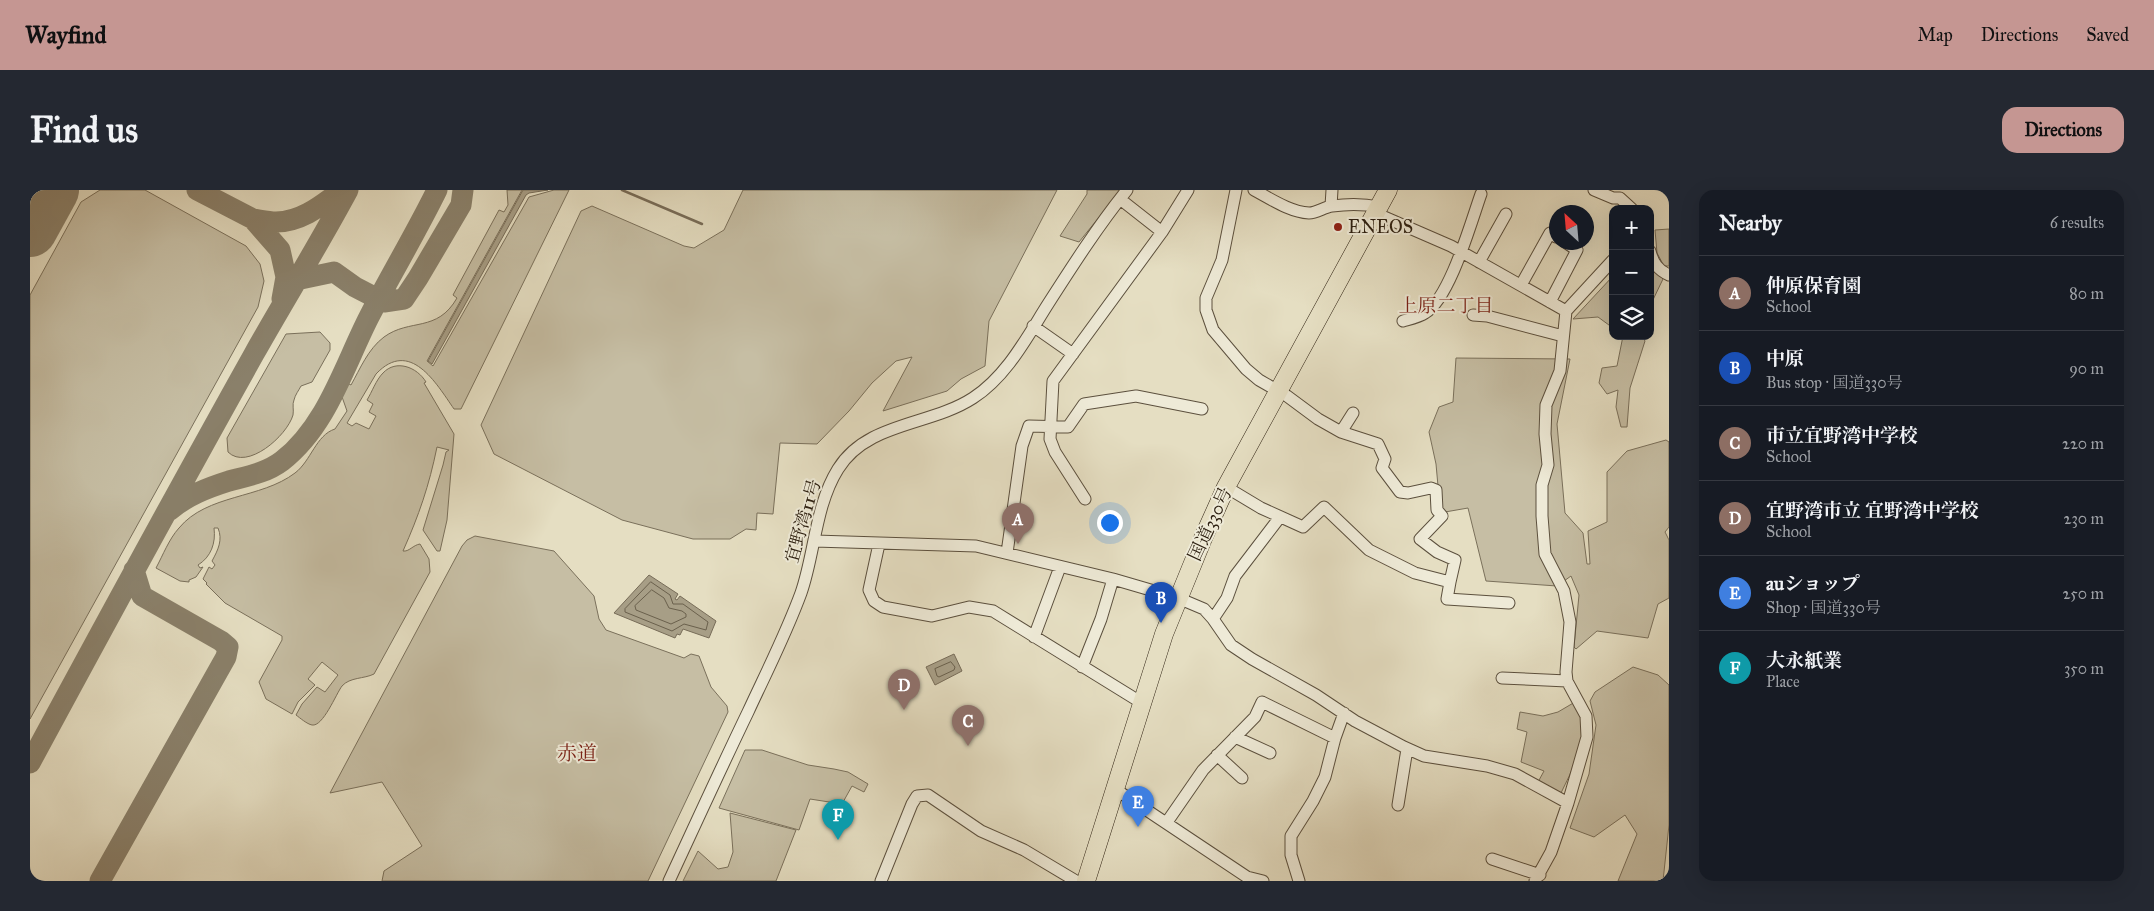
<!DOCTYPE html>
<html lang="en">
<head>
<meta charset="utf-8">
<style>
	:root { --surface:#171b24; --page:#242831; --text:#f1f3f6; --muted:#9ea1a6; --line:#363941; --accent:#c59692 }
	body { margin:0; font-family:"IM FELL Great Primer","Noto Serif JP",serif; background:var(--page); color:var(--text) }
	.controls { position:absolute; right:15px; top:15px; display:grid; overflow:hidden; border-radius:10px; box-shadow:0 5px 20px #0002 }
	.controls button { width:45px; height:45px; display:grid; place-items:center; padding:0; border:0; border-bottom:1px solid var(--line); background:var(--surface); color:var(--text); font:25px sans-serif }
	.compass { position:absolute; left:1519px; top:15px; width:45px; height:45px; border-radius:50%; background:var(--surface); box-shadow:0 5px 20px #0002; rotate:334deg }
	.you { position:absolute; left:1079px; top:332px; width:18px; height:18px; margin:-12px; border:4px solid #fff; border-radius:50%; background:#1a73e8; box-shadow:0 0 0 8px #1a73e833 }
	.badge { display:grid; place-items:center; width:32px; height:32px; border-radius:50%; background:var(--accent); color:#fff; font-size:16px; font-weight:700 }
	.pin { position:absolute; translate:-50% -41px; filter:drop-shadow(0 1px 2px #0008) }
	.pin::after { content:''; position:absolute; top:26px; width:18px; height:15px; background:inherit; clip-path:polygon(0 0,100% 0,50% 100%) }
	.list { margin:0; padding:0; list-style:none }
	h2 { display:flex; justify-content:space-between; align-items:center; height:65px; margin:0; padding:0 20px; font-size:21px }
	h2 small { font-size:16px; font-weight:400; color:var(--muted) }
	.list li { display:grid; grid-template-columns:32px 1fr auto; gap:15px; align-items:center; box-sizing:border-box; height:75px; padding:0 20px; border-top:1px solid var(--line) }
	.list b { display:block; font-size:19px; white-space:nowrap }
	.list p { margin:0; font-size:16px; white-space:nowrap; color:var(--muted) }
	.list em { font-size:16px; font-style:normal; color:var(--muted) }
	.icon { flex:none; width:28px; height:28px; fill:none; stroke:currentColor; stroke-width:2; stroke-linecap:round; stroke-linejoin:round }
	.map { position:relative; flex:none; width:1639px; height:691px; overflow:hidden; border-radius:15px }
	header { display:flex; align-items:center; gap:30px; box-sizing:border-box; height:70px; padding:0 25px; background:var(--accent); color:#111 }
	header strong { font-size:24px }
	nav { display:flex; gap:28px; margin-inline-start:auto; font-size:18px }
	.intro { display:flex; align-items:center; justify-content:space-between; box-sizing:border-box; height:120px; padding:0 30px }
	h1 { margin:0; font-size:35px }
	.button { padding:12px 22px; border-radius:15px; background:var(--accent); color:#111; font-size:18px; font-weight:700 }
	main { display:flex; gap:30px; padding:0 30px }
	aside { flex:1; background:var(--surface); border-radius:15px; box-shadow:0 5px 20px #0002 }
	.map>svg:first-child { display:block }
	.green { fill:#c6bea4; stroke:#7a705b }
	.water { fill:#a79e86; stroke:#776c58 }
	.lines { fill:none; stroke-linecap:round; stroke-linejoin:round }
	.shore { stroke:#6a604c; stroke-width:1 }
	.stream { stroke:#776c58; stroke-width:2.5 }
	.taxiway { stroke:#8a806a; stroke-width:21 }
	.runway { stroke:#8a806a; stroke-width:54 }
	.minor-casing { stroke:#5c503e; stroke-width:13 }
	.highway-casing { stroke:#2e2112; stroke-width:19 }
	.minor { stroke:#eeead7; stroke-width:11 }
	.highway { stroke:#e5dec2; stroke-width:18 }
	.poi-dot { fill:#8f2418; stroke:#eeead7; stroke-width:2 }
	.labels { text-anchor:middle; stroke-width:4; stroke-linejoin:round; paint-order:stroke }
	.poi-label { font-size:18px; fill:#2e2112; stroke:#eeead7; text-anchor:start }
	.street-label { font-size:18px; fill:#2e2112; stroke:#eeead7 }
	.neighbourhood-label { font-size:19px; fill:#7a1f14; stroke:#eeead7 }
	.quarter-label { font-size:20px; fill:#7a1f14; stroke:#eeead7 }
</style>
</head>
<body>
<header>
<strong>Wayfind</strong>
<nav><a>Map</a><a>Directions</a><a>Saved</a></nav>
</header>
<div class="intro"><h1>Find us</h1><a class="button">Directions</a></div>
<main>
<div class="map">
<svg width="1639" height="691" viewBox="0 0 1639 691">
	<rect width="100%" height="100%" fill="#e5dec2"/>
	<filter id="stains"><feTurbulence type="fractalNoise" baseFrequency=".004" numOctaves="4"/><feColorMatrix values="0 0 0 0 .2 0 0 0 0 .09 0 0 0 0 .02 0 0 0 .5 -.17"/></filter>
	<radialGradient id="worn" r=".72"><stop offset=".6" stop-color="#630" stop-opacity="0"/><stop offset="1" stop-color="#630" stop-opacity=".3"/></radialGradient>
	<!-- green -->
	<path class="green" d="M70,0H115L216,56L230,74L234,91L228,117L0,529V105L51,12Z
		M477,0H492L397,171L403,176L499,7L524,0H539L431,219H424C406,193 380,148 346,184L317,233L322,236L326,233L339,239L346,226L339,222L343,214L337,210C342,202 346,190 353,183C366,169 387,177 396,192L394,193L424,244L417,330L410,361H407L393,340L413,275L416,262L419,260L407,257C399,296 389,325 373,361C379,362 383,355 390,354L399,369L400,382L344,484C334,489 320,487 312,496C306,504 293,537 282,535C277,534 270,528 266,525L272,514L287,497L295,502L308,485L292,472L278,489L285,495L268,512L262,524L236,509L229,492L252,450V446L195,413L176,394L177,393L173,389L179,377L182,379L185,375L182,371C188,360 193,350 188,338H184C186,353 181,367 168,375L170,378L173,377L166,387L159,390V392L150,391L126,378C133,365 139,349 149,338C177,304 231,309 265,283C281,271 286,245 305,239L317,221L311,204L317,193L321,195C330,179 338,159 354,147C380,128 407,143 427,108L423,105L469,20L474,22L478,15Z
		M713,0H1027L959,131L955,176L931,189L917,201L853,221L882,167L866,171L842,193L819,221L787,254L750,253L743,324L727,323L726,340L716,339L700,349H663L592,330L464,264L451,235L551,21L562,16L654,56L664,58L694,40Z
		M1057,0H1091L1049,52L1030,46L1057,4Z
		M1639,39V76H1634L1627,63L1625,40Z
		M1620,74L1633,89L1620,116Z
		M1583,86V138L1568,127L1543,129Z
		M290,142L300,153V160L282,192L271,196C269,200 265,205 264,210C262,214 264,220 263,225C257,246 217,281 198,262L197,248L256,144Z
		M1593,146H1612L1615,151L1600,198L1597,237H1591L1586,217L1588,200L1577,204L1569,193L1572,178L1587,176Z
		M1426,168L1540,169L1527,234L1535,323L1553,343L1557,374H1560L1558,341L1577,332V282L1597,261L1636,250L1639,252V337L1635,342L1639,350V408L1628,414L1618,448L1567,441L1546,459L1544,457L1549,405L1541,386L1527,396L1456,391L1438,318L1415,322L1410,318L1406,274L1399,242L1409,217L1423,212Z
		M445,346L524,361L564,406L569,429L576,440L654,468L661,464L669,466L681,497L697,516L698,522L618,691H352L354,681L392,656L352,592L300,603L432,356L437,350Z
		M1603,477L1628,485L1639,495V635L1633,691H1588L1607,644L1595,625L1564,647L1540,638L1559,584L1566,535L1560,511L1565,502Z
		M1545,512C1548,518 1552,525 1552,531C1556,555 1541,582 1531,603H1525L1508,592L1514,581L1491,572L1497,542L1487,539L1490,522L1513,526L1528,522Z
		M715,560H732L778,575L804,579L818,582L838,594L834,602L822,596L812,614L780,609L769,640L689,618Z
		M700,623L766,640L746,691H653L668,661L688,679L698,677L703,662Z"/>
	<!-- water -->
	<path class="water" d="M493,0H518L499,3L496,5L402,174L398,171Z
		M619,385L648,404L645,409L647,410L650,406L686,431L679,448L653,439L650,445L647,444L645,448L584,423Z
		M924,464L932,481L905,495L896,477Z"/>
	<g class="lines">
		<!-- shore -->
		<path class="shore" d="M621,392L640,405L643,414H653L678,432L676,440L654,434L642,441L595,422V419Z
			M622,400L634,408L639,418L652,421L656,424V427L641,434L606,420L605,416Z
			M921,472L925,477L924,480L909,487L907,486L905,479Z"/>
		<!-- stream -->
		<path class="stream" d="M592,0L672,34"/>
		<!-- taxiway -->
		<path class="taxiway" d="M167,0L223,29L250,60L256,87L252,109
			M19,6L26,0
			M223,29C230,30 239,32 246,32C272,32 293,14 312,0
			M266,90L304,82L325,97L354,112L374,109L388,88L431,15L433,0
			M139,321C156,306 177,298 199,291C218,286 236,283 252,271C297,236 314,176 339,127C361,84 386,43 407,0
			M0,573C74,436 148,300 224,164C255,109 288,56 318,0
			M70,691L196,467L198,457L191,451L112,406L104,380"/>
		<!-- runway -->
		<path class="runway" d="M0,40L22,0"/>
		<defs>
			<path id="minor" d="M1206,0L1192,70L1176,108V120L1183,140L1216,179L1229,190L1257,206L1288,229L1311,242L1323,223
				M1224,0C1241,9 1260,22 1279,23C1287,23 1294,17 1302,16C1316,14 1335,14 1349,17
				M1564,0L1583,8H1590L1602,19
				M1090,9L1132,42
				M1301,16L1302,0
				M1345,23L1421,56L1536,121
				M1620,61C1623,73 1628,80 1639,85
				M1449,72L1476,24
				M1491,95L1520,43L1526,47
				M1520,112L1547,60L1535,52
				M1443,125L1457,126L1533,146
				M1373,131C1380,129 1389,127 1395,123C1420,108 1441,32 1451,4
				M1003,136L1043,164
				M1311,242L1348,254L1355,269L1352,278L1370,302L1378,303L1401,298L1406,300L1407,320L1412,326L1390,349L1407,362L1425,370L1420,392
				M1196,297L1231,318L1273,337L1294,317L1339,360L1385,383L1420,392L1417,409L1479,413
				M1055,309L1025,262L1020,249L1023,191L1132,42L1158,0
				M785,351L946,356L1083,389L1148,408L1174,419L1183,429L1201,455L1222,469L1286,505L1325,531L1374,557L1394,566L1457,576L1485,584L1538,613
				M849,354L839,400L844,411L853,417L902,426L939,417L963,421L1112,513
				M977,363L992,256L999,236L1038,237L1054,214L1106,206L1172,219
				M1183,429L1197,408L1205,386L1250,327
				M1004,447L1030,377
				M1052,477L1071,429L1083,389
				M1472,488L1537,491
				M1205,547L1240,563
				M1187,565L1212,588
				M1085,599L1217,687L1233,691
				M1368,615L1377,559
				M1137,632L1173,580L1225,527L1232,512L1305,548
				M1462,669L1510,685
				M639,691C665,635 691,578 718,522C736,483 756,444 771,403C785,363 785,316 808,279C837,232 900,236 943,208C977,186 997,147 1018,114C1043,75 1068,36 1097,0
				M851,691L882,614L887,606L898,605L951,641L994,660L1046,691
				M1269,691L1261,665V646L1283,611L1295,587L1305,548L1314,523
				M1505,691L1521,662L1538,613L1557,547L1556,526L1537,491L1536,482L1540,432L1534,401L1515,364L1512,326V295L1518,275L1515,244L1516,215L1530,181L1536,121L1583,70"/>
			<path id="highway" d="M1056,691L1134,444L1174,346L1196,297L1358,0"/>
		</defs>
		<!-- minor casing -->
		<use href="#minor" class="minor-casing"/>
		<!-- highway casing -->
		<use href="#highway" class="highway-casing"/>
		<!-- minor -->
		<use href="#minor" class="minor"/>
		<!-- highway -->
		<use href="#highway" class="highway"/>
	</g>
	<!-- markers -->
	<circle class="poi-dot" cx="1308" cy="37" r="5"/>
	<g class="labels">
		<!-- poi labels -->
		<g class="poi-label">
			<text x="1318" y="43">ENEOS</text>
		</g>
		<!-- street labels -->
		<g class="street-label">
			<text transform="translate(773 331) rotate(-74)" y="6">宜野湾11号</text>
			<text transform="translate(1180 334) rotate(-65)" y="6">国道330号</text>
		</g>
		<!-- neighbourhood labels -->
		<g class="neighbourhood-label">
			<text x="1416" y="122">上原二丁目</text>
		</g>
		<!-- quarter labels -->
		<g class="quarter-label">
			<text x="547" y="570">赤道</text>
		</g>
	</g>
	<rect width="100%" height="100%" filter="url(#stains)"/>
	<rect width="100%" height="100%" fill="url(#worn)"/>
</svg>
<div class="controls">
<button>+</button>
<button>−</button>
<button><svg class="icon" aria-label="layers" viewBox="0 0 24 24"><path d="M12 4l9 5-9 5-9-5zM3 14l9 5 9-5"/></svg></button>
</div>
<svg class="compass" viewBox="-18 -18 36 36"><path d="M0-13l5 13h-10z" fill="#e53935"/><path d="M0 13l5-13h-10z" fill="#9ea1a6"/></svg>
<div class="you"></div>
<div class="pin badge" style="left:988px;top:354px;background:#8d6e63">A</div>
<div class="pin badge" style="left:1131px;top:433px;background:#1a4fb4">B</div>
<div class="pin badge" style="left:938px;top:556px;background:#8d6e63">C</div>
<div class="pin badge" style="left:874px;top:520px;background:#8d6e63">D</div>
<div class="pin badge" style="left:1108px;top:637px;background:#3f7fe0">E</div>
<div class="pin badge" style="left:808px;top:650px;background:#0f9aa8">F</div>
</div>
<aside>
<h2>Nearby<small>6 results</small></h2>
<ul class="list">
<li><span class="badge" style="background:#8d6e63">A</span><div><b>仲原保育園</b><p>School</p></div><em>80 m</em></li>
<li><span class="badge" style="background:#1a4fb4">B</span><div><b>中原</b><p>Bus stop · 国道330号</p></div><em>90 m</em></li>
<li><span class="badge" style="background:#8d6e63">C</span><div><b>市立宜野湾中学校</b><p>School</p></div><em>220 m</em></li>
<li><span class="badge" style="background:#8d6e63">D</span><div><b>宜野湾市立 宜野湾中学校</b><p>School</p></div><em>230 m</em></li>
<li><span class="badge" style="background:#3f7fe0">E</span><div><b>auショップ</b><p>Shop · 国道330号</p></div><em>250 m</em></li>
<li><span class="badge" style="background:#0f9aa8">F</span><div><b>大永紙業</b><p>Place</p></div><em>350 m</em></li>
</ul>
</aside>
</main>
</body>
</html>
